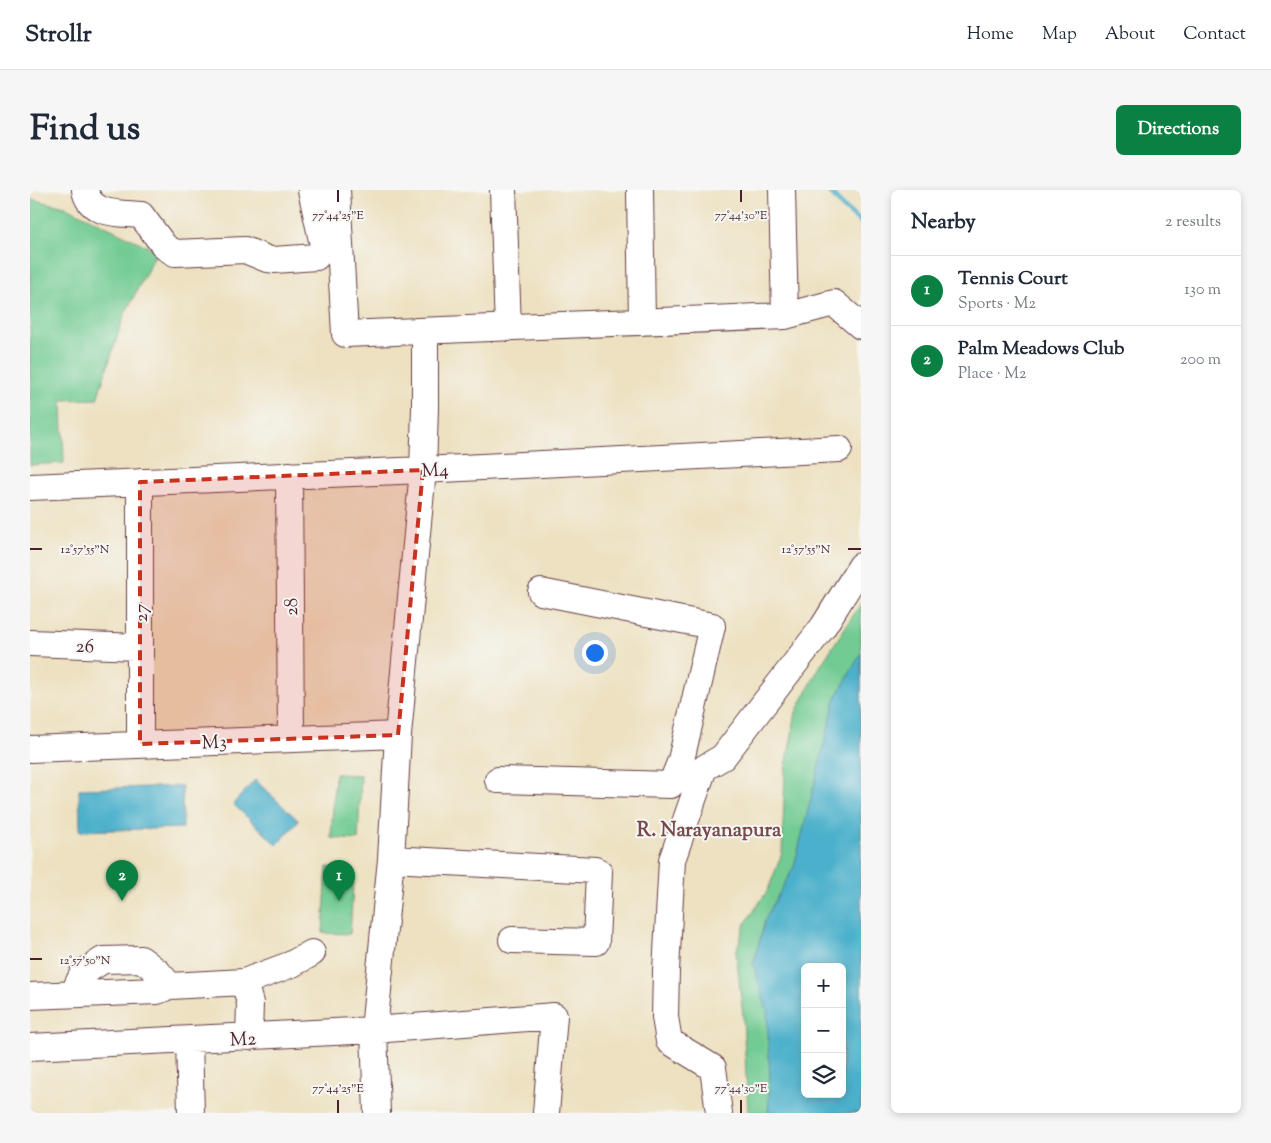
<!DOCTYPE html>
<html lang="en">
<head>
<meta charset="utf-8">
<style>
	:root { --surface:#fff; --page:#f6f6f7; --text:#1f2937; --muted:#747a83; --line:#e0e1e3; --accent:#0b8043 }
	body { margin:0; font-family:"Sorts Mill Goudy",serif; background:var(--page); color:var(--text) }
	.controls { position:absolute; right:15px; bottom:15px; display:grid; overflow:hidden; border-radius:8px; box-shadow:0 2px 8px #0003 }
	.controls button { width:45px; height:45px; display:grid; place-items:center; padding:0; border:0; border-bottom:1px solid var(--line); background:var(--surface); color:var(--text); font:25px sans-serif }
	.you { position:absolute; left:564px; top:462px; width:18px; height:18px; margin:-12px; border:4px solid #fff; border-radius:50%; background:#1a73e8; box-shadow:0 0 0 8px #1a73e833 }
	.badge { display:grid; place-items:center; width:32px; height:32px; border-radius:50%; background:var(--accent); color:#fff; font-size:16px; font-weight:700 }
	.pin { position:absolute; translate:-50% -41px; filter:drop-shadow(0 1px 2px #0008) }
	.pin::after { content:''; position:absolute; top:26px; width:18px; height:15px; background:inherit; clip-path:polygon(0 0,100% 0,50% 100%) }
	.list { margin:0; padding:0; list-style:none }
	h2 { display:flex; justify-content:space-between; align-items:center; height:65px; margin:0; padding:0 20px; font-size:21px }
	h2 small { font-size:16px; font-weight:400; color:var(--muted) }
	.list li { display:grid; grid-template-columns:32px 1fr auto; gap:15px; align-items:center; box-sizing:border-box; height:70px; padding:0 20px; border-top:1px solid var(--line) }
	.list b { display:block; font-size:19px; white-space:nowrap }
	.list p { margin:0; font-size:16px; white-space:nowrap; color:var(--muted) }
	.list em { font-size:16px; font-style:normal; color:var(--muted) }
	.icon { flex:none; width:28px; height:28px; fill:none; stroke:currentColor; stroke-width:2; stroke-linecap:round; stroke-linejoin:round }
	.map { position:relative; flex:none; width:831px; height:923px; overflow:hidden; border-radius:8px }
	header { display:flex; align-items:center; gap:30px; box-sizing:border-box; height:70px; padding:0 25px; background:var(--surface); border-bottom:1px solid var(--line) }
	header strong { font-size:24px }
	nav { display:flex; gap:28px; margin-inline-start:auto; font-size:18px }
	.intro { display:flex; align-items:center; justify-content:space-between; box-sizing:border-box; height:120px; padding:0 30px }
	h1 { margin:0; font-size:35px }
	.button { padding:12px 22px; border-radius:8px; background:var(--accent); color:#fff; font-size:18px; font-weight:700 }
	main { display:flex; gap:30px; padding:0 30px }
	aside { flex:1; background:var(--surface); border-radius:8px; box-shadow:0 2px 8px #0003 }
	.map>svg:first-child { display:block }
	.green { fill:#71cb92; stroke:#5e755e; fill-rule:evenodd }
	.water { fill:#4cb0cb; stroke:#4b687b; fill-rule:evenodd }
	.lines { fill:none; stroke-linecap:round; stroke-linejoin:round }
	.stream { stroke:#4cb0cb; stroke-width:5.5 }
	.minor-casing { stroke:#623c42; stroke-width:28 }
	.minor { stroke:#fff; stroke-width:26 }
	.marked { fill:#c8321e; fill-opacity:0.2; stroke:#c8321e; stroke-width:4; stroke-dasharray:10 6; stroke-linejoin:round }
	.ticks { fill:none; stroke:#4a1f2b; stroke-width:2 }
	.labels { text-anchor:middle; stroke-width:4; stroke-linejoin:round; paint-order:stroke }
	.street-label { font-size:19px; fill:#4a1f2b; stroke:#f6f6f2 }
	.neighbourhood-label { font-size:20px; font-weight:bold; fill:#78494c; stroke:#f6f6f2 }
	.ticks-label { font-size:12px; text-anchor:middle; fill:#4a1f2b; stroke:#f6f6f2; stroke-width:4; stroke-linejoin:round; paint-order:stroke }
</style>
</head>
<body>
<header>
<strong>Strollr</strong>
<nav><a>Home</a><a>Map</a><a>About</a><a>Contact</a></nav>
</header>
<div class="intro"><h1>Find us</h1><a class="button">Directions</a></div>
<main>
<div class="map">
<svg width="831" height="923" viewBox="0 0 831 923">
	<rect width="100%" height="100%" fill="#f6f6f2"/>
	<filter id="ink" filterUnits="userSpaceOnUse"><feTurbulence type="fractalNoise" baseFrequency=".02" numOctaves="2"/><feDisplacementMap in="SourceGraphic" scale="10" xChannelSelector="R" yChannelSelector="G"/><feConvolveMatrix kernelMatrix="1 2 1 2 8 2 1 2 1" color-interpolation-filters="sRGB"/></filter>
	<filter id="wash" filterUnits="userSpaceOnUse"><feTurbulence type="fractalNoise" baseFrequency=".0096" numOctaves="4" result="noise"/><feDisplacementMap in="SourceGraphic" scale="20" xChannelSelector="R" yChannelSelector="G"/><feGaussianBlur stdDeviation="1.12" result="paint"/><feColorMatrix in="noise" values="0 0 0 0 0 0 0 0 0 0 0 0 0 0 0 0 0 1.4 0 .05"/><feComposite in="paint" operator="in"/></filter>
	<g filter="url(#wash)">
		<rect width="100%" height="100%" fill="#ede1c1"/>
		<!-- green -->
		<path class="green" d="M0,9L36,17L127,61L94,126L67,209L32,210L34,273L0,275Z
			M831,413V923H718L713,826L706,762L715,734L738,700L752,663L755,582L766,522L789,478ZM775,777H812V904H775Z
			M305,584L331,585L328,650L301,648Z
			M297,677L324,679L320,744L293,743Z"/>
		<!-- water -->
		<path class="water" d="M831,463V923H738L740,892L737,820L723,774L736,727L764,677L805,510ZM775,777H812V904H775Z
			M225,590L269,631L247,655L203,614Z
			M152,596L153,638L50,641L49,599Z"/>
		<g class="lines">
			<!-- stream -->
			<path class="stream" d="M798,0L814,18L831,32"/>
		</g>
	</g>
	<g filter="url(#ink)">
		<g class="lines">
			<defs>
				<path id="minor" d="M55,0C60,26 90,23 111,25L135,57L145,63L215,60L237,69L244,70L286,67L293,60V55L281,0
					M307,0L315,144L755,126L804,113L831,136
					M473,0L478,138
					M610,0L612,132
					M752,0L755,126
					M395,141V218L393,280L368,545L361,669L344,840L524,826L516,923
					M259,285L261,548
					M110,292V554
					M0,297L393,280L809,259
					M0,453L110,457
					M0,559L368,545
					M468,590L641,595L651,570L682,436L511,402
					M361,669L565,680L569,682L566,752L482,750
					M43,804L53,783L73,770L111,769L128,782L140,796
					M0,806L127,801L140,796L214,792
					M219,847L220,813L214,792L262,774L282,763
					M159,850L161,923
					M0,857L344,840L347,923
					M689,923L683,878L639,851L635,827L636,781L642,670L674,578L693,567L793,437L831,376"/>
			</defs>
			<!-- minor casing -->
			<use href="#minor" class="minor-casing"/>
			<!-- minor -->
			<use href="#minor" class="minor"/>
		</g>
	</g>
	<!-- marked area -->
	<path class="marked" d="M393,280L368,545L110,554V292Z"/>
	<!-- ticks -->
	<path class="ticks" d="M308,0V12M711,0V12M0,359H12M818,359H831M0,769H12M308,910V923M711,910V923"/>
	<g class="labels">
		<!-- street labels -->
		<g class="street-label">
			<text transform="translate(405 279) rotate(-3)" y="7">M4</text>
			<text transform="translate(260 417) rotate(-91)" y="7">28</text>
			<text transform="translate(110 423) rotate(-90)" y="7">27</text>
			<text transform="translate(55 455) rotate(2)" y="7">26</text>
			<text transform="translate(184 551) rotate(-2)" y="7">M3</text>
			<text transform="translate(213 848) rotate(-2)" y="7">M2</text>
		</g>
		<!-- neighbourhood labels -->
		<g class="neighbourhood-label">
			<text x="679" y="646">R. Narayanapura</text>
		</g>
	</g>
	<g class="ticks-label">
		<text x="308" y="29">77°44'25"E</text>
		<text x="711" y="29">77°44'30"E</text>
		<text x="55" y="363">12°57'55"N</text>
		<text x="776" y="363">12°57'55"N</text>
		<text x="55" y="774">12°57'50"N</text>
		<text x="308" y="902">77°44'25"E</text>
		<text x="711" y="902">77°44'30"E</text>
	</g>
</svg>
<div class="controls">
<button>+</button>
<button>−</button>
<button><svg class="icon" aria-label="layers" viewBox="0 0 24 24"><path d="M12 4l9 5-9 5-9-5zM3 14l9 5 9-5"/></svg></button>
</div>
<div class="you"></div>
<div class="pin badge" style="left:309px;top:711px">1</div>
<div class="pin badge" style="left:92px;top:711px">2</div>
</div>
<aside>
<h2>Nearby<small>2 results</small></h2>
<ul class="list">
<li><span class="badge">1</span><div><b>Tennis Court</b><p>Sports · M2</p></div><em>130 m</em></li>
<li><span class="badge">2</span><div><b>Palm Meadows Club</b><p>Place · M2</p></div><em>200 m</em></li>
</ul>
</aside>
</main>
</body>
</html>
